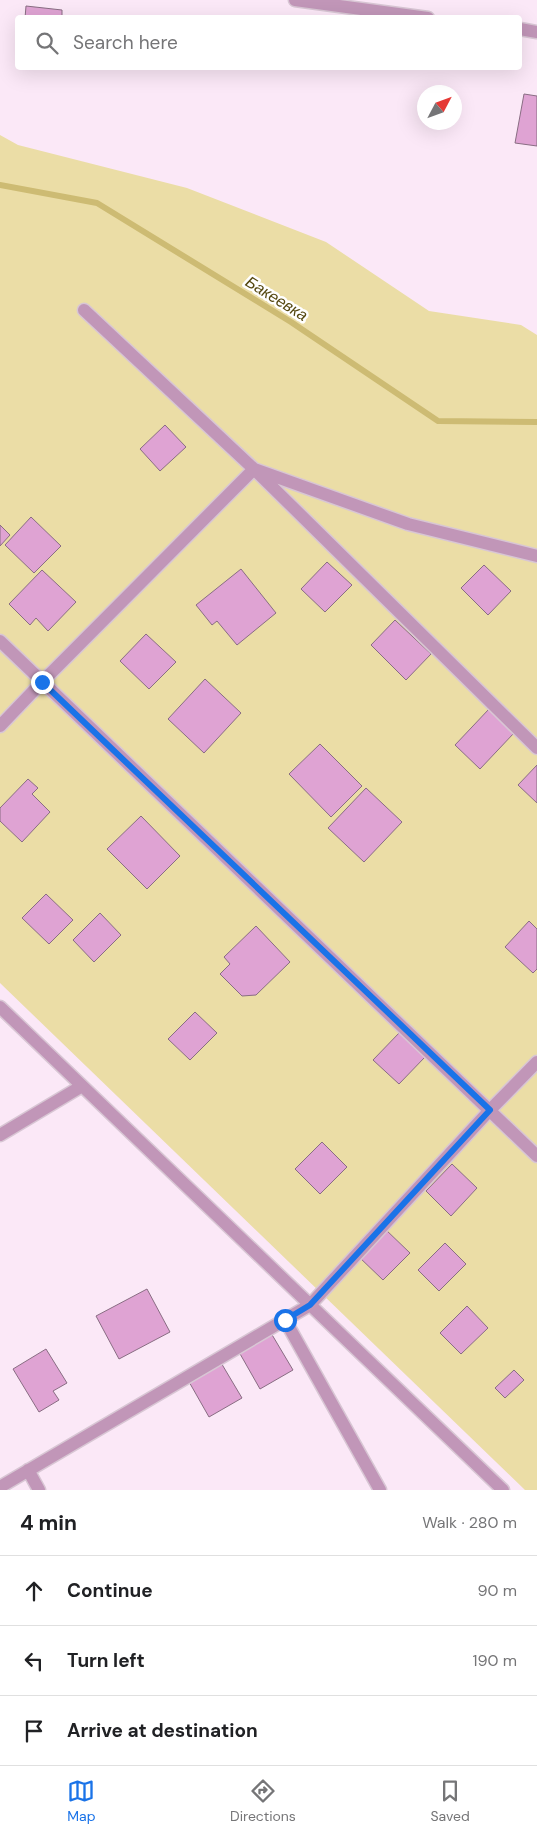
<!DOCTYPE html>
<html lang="en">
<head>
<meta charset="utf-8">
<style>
	:root { --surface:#fff; --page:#f6f6f6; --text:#202124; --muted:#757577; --line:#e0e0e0; --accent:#1a73e8 }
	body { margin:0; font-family:"DM Sans",sans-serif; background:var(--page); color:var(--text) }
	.compass { position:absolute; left:417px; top:85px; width:45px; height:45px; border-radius:50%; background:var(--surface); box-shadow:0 5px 20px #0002; rotate:49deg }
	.stop { position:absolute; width:15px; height:15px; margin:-11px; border:4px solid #1a73e8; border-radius:50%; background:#fff }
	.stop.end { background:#1a73e8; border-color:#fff; box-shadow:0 1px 5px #0008 }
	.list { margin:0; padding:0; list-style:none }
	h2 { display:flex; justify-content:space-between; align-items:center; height:65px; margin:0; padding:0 20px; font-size:21px }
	h2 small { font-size:16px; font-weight:400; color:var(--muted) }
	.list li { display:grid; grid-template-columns:32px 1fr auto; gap:15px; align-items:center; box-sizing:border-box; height:70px; padding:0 20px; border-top:1px solid var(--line) }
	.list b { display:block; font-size:19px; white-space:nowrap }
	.list em { font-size:16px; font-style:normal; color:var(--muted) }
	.icon { flex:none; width:28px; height:28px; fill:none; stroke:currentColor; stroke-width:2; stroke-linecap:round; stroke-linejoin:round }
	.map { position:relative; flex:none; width:537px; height:1490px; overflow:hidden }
	.search { position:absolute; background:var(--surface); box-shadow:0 5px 20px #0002; left:15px; right:15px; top:15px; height:55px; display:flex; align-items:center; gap:12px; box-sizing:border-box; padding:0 18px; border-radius:5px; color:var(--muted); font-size:19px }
	.sheet { height:275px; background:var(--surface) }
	nav { display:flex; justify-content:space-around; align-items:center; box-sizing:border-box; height:70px; border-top:1px solid var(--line); background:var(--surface); font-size:14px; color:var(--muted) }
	nav a { display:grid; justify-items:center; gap:2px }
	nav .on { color:var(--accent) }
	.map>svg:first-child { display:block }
	.green { fill:#ebdda6 }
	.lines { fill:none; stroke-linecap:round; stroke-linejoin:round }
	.stream { stroke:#cdbb73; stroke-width:6 }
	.building { fill:#dfa3d3; stroke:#896d83 }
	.lane-casing { stroke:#d8c6d4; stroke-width:15 }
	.lane { stroke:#c196b8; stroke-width:12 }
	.route { stroke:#1a73e8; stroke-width:6 }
	.labels { text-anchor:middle; stroke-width:5; stroke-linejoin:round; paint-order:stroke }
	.water-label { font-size:16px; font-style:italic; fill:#54470f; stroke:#fff }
</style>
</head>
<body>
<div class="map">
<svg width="537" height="1490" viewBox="0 0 537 1490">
	<rect width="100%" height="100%" fill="#fbe8f7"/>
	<!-- green -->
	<path class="green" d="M0,135L18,145L187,188L326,242L429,311L521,325L537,335V1490H525L0,983Z"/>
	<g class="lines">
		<!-- stream -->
		<path class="stream" d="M0,185L97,203L291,322L438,421L537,422"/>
	</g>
	<!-- building -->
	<path class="building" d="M26,6L62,10V18H25Z
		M524,94L537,96V146L515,143Z
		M165,425L186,447L160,471L140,449Z
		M31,517L61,546L34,573L5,545Z
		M0,525L10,535L0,546Z
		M327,562L352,585L325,612L301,589Z
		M484,565L511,591L488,615L461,588Z
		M241,569L276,613L237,645L217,621L212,625L196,605Z
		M42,570L76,602L48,631L36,618L30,625L9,604Z
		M395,620L431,654L406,680L371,645Z
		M146,634L176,662L149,689L120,661Z
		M205,679L241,713L204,753L168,719Z
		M489,709L514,733L480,769L455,745Z
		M320,744L362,786L331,817L289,774Z
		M537,765V803L518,785Z
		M28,779L38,788L32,794L50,812L22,842L0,821V808Z
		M366,788L402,822L364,862L328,828Z
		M141,816L180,856L147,889L107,849Z
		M46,894L73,920L49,944L22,918Z
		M100,913L121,935L94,962L73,940Z
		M529,921L537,929V969L533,973L505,947Z
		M256,926L290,962L256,995L242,996L220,974L230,964L224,957Z
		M195,1012L217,1033L190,1060L168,1039Z
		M400,1032L425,1057L399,1084L373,1060Z
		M322,1142L347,1167L320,1194L295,1169Z
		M452,1164L477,1188L451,1216L426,1191Z
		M384,1228L410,1253L383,1280L358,1256Z
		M445,1243L466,1264L439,1291L418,1270Z
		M147,1289L170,1332L119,1359L96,1316Z
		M467,1306L488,1328L461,1354L440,1333Z
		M271,1333L293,1370L260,1389L239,1352Z
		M46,1349L67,1383L53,1391L59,1400L39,1412L13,1369Z
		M220,1361L242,1398L209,1417L188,1380Z
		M514,1370L524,1380L505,1398L495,1388Z"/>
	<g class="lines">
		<defs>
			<path id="lane" d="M295,0L428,18
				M520,29L537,32
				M84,310L254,469L537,748
				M0,641L537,1156
				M0,726L42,682L254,469L408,524L537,556
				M0,1007L503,1490
				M0,1135L82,1086
				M285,1320L380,1490
				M28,1470L39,1490
				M0,1487L310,1305L490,1110L537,1062"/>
		</defs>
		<!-- lane casing -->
		<use href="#lane" class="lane-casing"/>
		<!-- lane -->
		<use href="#lane" class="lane"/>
	</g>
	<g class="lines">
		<!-- route -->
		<path class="route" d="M42,682L490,1110L310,1305L285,1320"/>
	</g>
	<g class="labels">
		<!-- water labels -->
		<g class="water-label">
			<text transform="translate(277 298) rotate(32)" y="6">Бакеевка</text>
		</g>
	</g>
</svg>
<svg class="compass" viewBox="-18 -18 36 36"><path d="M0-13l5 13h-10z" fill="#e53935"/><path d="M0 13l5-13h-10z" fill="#757577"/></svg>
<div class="stop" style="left:285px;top:1320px"></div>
<div class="stop end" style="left:42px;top:682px"></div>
<div class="search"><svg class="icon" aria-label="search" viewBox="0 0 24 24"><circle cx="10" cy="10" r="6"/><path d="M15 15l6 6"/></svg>Search here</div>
</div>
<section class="sheet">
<h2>4 min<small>Walk · 280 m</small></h2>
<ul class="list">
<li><svg class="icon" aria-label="ahead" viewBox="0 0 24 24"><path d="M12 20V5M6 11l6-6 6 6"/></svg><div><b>Continue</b></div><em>90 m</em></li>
<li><svg class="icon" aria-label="left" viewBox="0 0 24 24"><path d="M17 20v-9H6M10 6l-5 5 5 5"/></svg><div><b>Turn left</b></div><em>190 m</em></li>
<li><svg class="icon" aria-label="arrive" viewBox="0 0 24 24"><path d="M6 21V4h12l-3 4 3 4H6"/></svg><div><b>Arrive at destination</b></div></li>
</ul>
</section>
<nav>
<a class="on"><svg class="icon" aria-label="map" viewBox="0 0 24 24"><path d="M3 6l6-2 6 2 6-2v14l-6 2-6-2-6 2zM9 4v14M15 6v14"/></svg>Map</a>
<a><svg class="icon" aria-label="directions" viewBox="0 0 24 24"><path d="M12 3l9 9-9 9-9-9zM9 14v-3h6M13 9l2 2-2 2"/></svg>Directions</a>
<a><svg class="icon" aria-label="saved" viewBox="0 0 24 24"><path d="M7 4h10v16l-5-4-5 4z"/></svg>Saved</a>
</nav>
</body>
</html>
